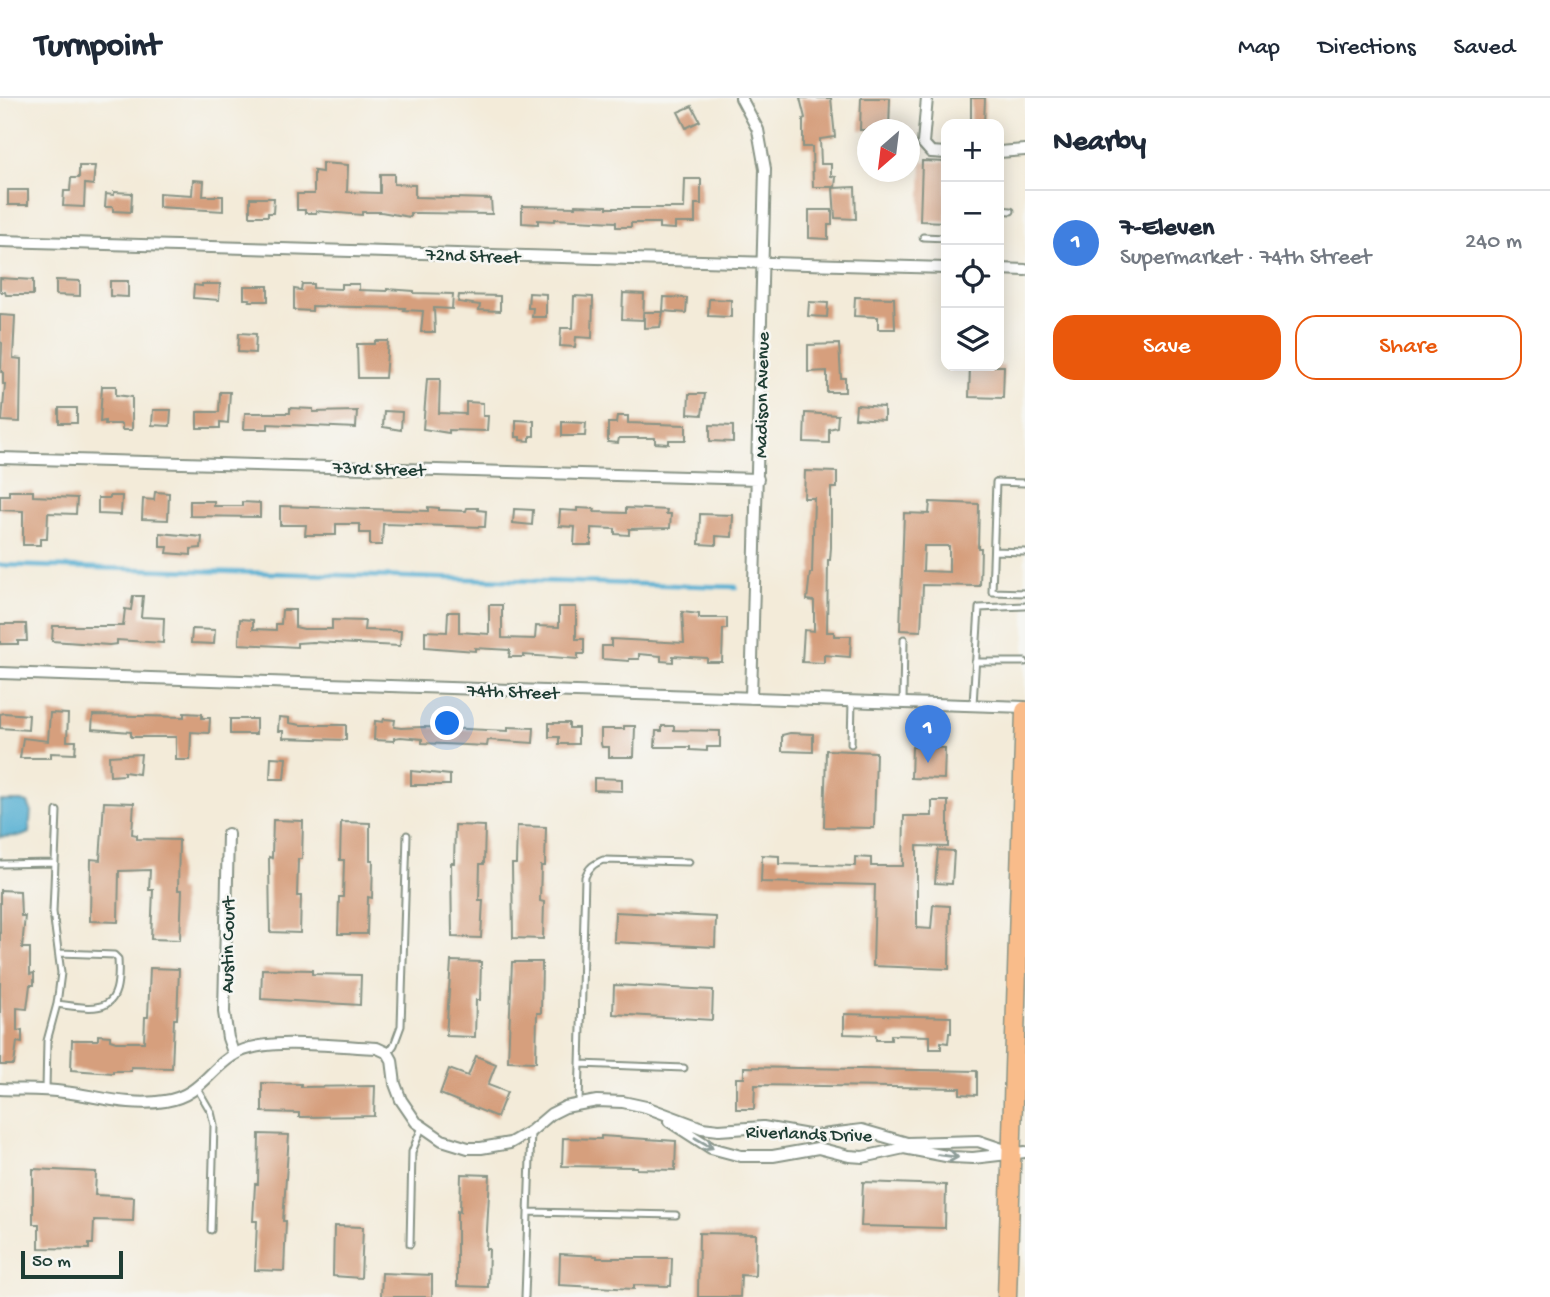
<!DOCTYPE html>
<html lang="en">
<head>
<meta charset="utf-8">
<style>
	:root { --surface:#fff; --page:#f2f2f3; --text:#1f2937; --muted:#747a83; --line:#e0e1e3; --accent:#ea580c }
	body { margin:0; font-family:"Gochi Hand",sans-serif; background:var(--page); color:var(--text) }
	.controls { position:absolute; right:21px; top:21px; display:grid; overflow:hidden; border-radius:14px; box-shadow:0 4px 18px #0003 }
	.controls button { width:63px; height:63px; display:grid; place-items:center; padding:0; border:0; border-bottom:2px solid var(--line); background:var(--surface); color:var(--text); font:35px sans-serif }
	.compass { position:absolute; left:857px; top:21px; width:63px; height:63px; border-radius:50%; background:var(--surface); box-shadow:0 4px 18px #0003; rotate:208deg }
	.scale { position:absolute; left:21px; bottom:18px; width:102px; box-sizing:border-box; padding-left:7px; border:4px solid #1f3d34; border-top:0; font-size:19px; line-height:24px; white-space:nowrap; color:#1f3d34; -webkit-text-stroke:5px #f6f6f2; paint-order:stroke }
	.you { position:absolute; left:448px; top:626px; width:24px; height:24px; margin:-18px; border:5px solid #fff; border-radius:50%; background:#1a73e8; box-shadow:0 0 0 10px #1a73e833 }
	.badge { display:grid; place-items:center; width:46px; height:46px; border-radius:50%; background:var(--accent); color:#fff; font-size:23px; font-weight:700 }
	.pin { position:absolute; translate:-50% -58px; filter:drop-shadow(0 2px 4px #0008) }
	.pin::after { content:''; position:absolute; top:37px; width:24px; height:21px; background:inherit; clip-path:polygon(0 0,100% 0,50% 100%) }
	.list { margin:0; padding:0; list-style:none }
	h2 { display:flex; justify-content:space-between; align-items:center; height:91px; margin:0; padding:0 28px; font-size:30px }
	h2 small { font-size:23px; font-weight:400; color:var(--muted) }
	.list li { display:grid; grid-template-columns:46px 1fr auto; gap:21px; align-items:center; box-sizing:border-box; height:105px; padding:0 28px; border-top:2px solid var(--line) }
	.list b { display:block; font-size:26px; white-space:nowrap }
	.list p { margin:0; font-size:23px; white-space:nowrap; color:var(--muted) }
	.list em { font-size:23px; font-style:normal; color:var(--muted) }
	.actions { display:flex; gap:14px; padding:21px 28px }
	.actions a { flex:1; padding:16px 0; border:2px solid var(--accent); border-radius:21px; text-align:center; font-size:24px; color:var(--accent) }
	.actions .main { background:var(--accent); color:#fff }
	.icon { flex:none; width:38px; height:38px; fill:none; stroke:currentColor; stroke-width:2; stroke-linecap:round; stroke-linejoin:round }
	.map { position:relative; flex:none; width:1025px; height:1199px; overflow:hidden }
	header { display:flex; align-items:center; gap:42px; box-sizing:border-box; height:98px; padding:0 35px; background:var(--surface); border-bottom:2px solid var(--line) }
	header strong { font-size:33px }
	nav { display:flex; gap:38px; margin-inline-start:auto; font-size:24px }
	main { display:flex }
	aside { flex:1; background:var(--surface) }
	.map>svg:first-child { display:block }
	.water { fill:#53aed1; stroke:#397682; stroke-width:2 }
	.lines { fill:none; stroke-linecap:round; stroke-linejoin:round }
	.stream { stroke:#53aed1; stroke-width:4.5 }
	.building { fill:#d69f7d; fill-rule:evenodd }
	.lane-casing { stroke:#899486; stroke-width:9 }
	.street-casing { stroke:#899486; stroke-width:14 }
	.primary-casing { stroke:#899486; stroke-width:21 }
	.lane { stroke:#fff; stroke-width:5 }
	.street { stroke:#fff; stroke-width:10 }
	.primary { stroke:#f9bc8a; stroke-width:18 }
	.oneway { stroke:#8f9e9a }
	.labels { text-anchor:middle; stroke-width:5; stroke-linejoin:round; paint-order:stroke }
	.street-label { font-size:19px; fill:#1f3d34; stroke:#f6f6f2 }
</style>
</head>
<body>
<header>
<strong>Turnpoint</strong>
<nav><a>Map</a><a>Directions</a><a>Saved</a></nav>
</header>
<main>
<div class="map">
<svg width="1025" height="1199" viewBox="0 0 1025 1199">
	<rect width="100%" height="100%" fill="#f6f6f2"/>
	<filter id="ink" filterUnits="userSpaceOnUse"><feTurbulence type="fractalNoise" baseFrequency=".0143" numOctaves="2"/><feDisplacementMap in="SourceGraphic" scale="14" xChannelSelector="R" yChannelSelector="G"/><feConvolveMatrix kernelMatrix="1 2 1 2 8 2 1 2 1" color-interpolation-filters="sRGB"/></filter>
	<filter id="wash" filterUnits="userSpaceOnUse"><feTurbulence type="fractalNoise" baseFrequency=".00686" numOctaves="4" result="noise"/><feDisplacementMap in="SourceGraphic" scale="28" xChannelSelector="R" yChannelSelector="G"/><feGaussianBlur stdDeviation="1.57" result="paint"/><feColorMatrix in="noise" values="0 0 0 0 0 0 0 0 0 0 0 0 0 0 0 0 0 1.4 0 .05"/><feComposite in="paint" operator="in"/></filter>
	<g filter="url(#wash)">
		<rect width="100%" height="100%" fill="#f3ebd9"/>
		<!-- water -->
		<path class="water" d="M0,703H21L28,705L31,712L29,735L22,738L0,739Z"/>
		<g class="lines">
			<!-- stream -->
			<path class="stream" d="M0,467L736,489"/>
		</g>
		<g id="blocks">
			<!-- building -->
			<path class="building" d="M800,0H831L835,39L820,41L821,66H831V78L836,79L835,89H813L812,49H803V21L805,20Z
				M861,0H890L889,32H860Z
				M971,0H985L984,26H971Z
				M692,8L700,23L686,30L678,14Z
				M922,63L946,64V124L920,123Z
				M322,65L348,67L347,94L380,95V76H394V86L415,87V99L491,101L492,116L418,115H410V119L381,114H362V117L316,113V115H305V112H297V96H314V73L322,74Z
				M79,68H95L93,87L85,86L84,109L63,108L64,93H70L71,80H79Z
				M685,81H701V106H695V125H675V131L659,130V125H631V129H616V124L555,121V123L538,122V126L522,125V108L575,109V107L607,108V110H684Z
				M193,82L204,83L203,98H223V113L159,109V95L192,97Z
				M855,89L856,121L835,120L833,90Z
				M8,92H28V107H8Z
				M114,94L132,95L131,114L113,113V109H105L106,96L114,97Z
				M250,100H274L273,115H268V118H250Z
				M809,112H832V127H828V141L809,140Z
				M0,180L33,182V197H6L5,194H0Z
				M56,182L80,183V198L56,197Z
				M110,183H128V199L110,198Z
				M202,186H220L219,202L193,200L194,187L202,188Z
				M302,186H313V190L341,191V186H359V192L387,193V191L414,193V195L453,196L452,211L434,210L435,234H421L423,213L404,212L405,210L312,208V213L294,212V191L301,192Z
				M244,188H268V203H249L250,201H244Z
				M529,195L546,196V219H532L533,210H528Z
				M623,195L644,196L643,222L622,221Z
				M459,197L500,198V213L479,212L480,207L458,204Z
				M574,198L593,199L592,240L576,239L575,249L560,248L561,230H573Z
				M664,199L687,200L686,215L663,213Z
				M855,199L894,200L895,231H878V219L854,218Z
				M709,201L731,202V219L708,218Z
				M809,204L828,205L827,219L808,218Z
				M644,214H663L660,229L644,230Z
				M0,217L15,218L13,260L21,261L20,324L2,323L5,286H3V274H1L2,245L0,244Z
				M239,235L256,236L255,255L238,254Z
				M375,243H388L385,280H358L357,246H375Z
				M839,246L841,280H845V294H827V273L808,274V247Z
				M970,268H1004L1003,300L969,299Z
				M427,281H440L439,315L466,316V304L483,305V318H488L487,333L449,332V335L423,331Z
				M102,288H116V297L132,299V332H122V326H105V323L100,324Z
				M220,294H230L228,325L220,324V330H197V314H219Z
				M689,296H705L702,317L688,316Z
				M856,307L884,309V322L855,320Z
				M59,310H77V325H59Z
				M290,310L313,311V314L357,313L356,330L268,326V331H244L245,315H290Z
				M153,312H171L170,328L152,327Z
				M384,313L402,314L401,332L383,329Z
				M805,315L838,317L837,329L829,331V345L804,344Z
				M617,318H628V325L686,327V342H669V346L655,345V340H619L618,345L608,344V325H616Z
				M516,322L534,323V338H530V343L520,342V339H516Z
				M562,324L586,325L585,338H562Z
				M710,327L733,328V344L710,343Z
				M805,373L837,374V390H831V449L830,462H828L827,534H834V538H851L850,559L824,557V565L802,564L804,532L814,533V503L807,502L810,475H812L814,400H804Z
				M9,393H33V398L77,400L76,416L48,415L47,441H40V447H23V413L0,412V397H9Z
				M155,394L169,395L168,422L142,421L143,401L154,402Z
				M110,398H122L121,417L98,416V400H110Z
				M190,403H214V408H242V404L260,405V419L190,418Z
				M930,404L979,406L978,450H981L980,488L923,487L921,533L900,532L904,415L929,416ZM924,448H949V474L923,473Z
				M280,408L428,413V409L439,410V412L466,413L467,410H478V412L486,413L485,429L383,426L382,447H370V435H360V426H336V437H305L306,427H280Z
				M577,410L595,411L594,414L626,415V410L667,412L666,416H671L670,430L629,431V437L615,436V431L591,430V447H574L575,429L559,428L560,412L577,413Z
				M514,411L533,412L532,427L513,425Z
				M700,416L733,417L732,439L716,438V447L699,446Z
				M160,435L202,439L201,450L191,451V457L167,455L168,449H160Z
				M133,498H143L141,519L164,520L163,545L117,542V546L109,547L52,543L53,528H123L125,511L131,512Z
				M489,507H502V540L535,541L536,528L559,529V509H576V541H584V556H578V561L524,557V559H509L510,552L475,550V553L425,549V533L447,534L448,514H459V534L489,536Z
				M282,512H295V529L304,531H332V522L365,523L364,532L401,533L400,548L313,544L297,545V549L239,546L240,521L253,522V531L276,532V526H281Z
				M682,514L699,516V520H727V531H723L722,564H707V560L673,558V564L661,563V558L639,556V561H629V563L602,561V548H611V541L684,545Z
				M0,526H26L27,543H18V546H0Z
				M192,531L215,532L214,546L191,545Z
				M4,615L29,617L28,632L0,630V616Z
				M50,615L68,616L67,643H76L75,656L51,655V660H20L23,640L48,643Z
				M184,615L202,616V620H210L209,635L191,634L190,662H176V639H131V634L92,631L93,617L184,619Z
				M279,619L289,620V625L301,627H346V642L283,640V633H278Z
				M230,621H256V636H230Z
				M384,621L395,622L394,629L401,630L423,629L508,633V629L534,630L533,645L488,642L487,648L422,645V641L401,639L394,640V643L374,642L375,623L383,624Z
				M549,625H569V630H578V646H559V639H549Z
				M624,628H635L634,659H609V649H602L601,646V631H624Z
				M662,628H674V632L720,633V649H707V653L690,652V649H655L656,633H662Z
				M790,635L813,636V654L782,653V637Z
				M912,649L945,650L944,681L911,680Z
				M826,652L876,654L874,730L824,729Z
				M141,656L139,676L124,674V677L110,678L109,658Z
				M271,659L286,660L284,681H270Z
				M411,673L450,677V687H411Z
				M594,680L622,681V693L594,692Z
				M932,703H948V749L917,748V830L931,831L933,807L950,808L949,871L873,868L875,787L761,784L762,757L779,758V766L855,768V759L871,760V768H903L904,718H932Z
				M104,704L134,705L132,736L137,737V741L179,742L178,792H182L180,842L151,841L153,792H149L150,772L119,773L118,824L90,823L91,761L100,762Z
				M273,722L303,723L302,761H298L297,798H301L300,835L270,834L269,759L272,760Z
				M341,724L370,725V762H373L372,800L368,799L367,836H338L339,799H343L344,762H340Z
				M455,727L485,728L484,766H480L479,802H483L481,840L452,839L451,765H454Z
				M517,728L546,729L545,768H541L540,803L544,804L543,841L513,840L512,766H516Z
				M938,752L954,753L952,786L935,785Z
				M0,792L20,793L21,818H25L22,850H30V876L34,875V887H30L27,911L17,910V933L22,932V945L17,944L14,967H0Z
				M615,814L716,819L715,849L614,844Z
				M451,863L481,864L480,902H476L475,939L446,938Z
				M512,864H542L541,915H537L536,964L508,963Z
				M150,870L179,871L177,921H174L172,970L131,969V973H113V975L71,972L72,942H98V937L110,938V942L116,944H144L145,919H148Z
				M262,871L312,872V876L361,877L360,907L261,901Z
				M614,887L713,892L712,922L613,916Z
				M844,916L951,919V935H949L948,945L941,944V951H930V938L891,937V942H876V937L844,936Z
				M476,958L496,966L488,987L507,994L497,1019L440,996L449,971L468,978Z
				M744,969L977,973V997L960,996V990L755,987L754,1011H736V980H744Z
				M262,985L301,986V989L375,988L374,1018L299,1019V1015L262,1014Z
				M259,1036L289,1037L283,1123H286L284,1173L255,1172L257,1123H253L255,1086H258Z
				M601,1038L676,1043L675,1072L637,1071V1069L562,1068L563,1040L601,1041Z
				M33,1071L96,1074L95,1097L134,1099L133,1123L94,1122L93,1146H89V1151L39,1150V1126H33Z
				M461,1076L490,1077L486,1151H489L488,1189L457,1188V1113L460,1114Z
				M863,1084L946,1087L945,1130L861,1128Z
				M334,1128L363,1129L361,1180L333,1178Z
				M699,1135L756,1136L755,1178L741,1177L740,1199H698Z
				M560,1156L597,1158V1160H672L671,1188L634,1187V1191L559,1187Z
				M382,1175L432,1177V1199H381Z"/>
		</g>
	</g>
	<g filter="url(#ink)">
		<use href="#blocks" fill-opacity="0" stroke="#899486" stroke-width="2"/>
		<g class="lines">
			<defs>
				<path id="lane" d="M999,112L1011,113
					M923,139L946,140
					M1025,385L996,384L992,494L1025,495
					M994,453L1025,454
					M975,564H1025
					M903,604L904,541
					M973,606L979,510L1025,508
					M851,646L852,603
					M0,766L54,765
					M57,906C104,913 121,914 118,861L114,857L60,855
					M388,955L394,947L401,928L407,737
					M580,966L684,970
					M197,990L211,1014L214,1027L211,1132
					M46,992L47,943L57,906L61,875L53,814L57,713
					M579,1005L585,779C589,769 594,766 603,762L689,764
					M528,1114L676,1117
					M410,1146L412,1054L422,1029
					M525,1199L531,1033"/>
				<path id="street" d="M741,0L758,32L765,71L751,600
					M927,0L923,45L931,54L946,55
					M999,54L1025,52
					M0,143L946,170
					M999,171L1025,172
					M0,360L758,381
					M0,575L1025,609
					M228,736L224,914L228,940L234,957
					M0,991C21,992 43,991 64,994C98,998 130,1009 165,1003C203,997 210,968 239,954C270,939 342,949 377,950L388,955L392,962L395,986L401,1002L416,1024L442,1042L468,1050H481L510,1045L531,1033L551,1016L565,1009L597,1003L623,1004L646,1009L702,1030L719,1032L763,1029L814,1038L862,1032L907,1045L978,1043L1011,1054
					M669,1023L711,1050L741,1058H773L818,1050L849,1058L863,1059L904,1050L951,1059L973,1060L1025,1054"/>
				<path id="primary" d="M1007,1199L1025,613"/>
			</defs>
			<!-- lane casing -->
			<use href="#lane" class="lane-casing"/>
			<!-- street casing -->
			<use href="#street" class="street-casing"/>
			<!-- primary casing -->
			<use href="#primary" class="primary-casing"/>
			<!-- lane -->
			<use href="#lane" class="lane"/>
			<!-- street -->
			<use href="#street" class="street"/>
			<!-- primary -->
			<use href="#primary" class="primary"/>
		</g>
		<!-- one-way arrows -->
		<defs><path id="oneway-shaft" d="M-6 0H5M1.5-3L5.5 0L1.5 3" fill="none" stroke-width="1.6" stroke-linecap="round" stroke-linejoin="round" transform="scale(1.75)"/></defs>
		<g class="oneway">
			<use href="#oneway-shaft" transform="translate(704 1045) rotate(30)"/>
			<use href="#oneway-shaft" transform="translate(948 1058) rotate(7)"/>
		</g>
	</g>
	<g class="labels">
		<!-- street labels -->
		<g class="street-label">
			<text transform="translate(473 156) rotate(2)" y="7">72nd Street</text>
			<text transform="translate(760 297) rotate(-89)" y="7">Madison Avenue</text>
			<text transform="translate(379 369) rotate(2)" y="7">73rd Street</text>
			<text transform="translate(513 592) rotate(2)" y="7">74th Street</text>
			<text transform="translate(226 847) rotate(-89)" y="7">Austin Court</text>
			<text transform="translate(809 1034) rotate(2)" y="7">Riverlands Drive</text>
		</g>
	</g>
</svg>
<div class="controls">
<button>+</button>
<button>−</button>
<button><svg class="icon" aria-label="locate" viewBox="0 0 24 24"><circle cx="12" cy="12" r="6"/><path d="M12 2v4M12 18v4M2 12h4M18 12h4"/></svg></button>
<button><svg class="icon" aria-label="layers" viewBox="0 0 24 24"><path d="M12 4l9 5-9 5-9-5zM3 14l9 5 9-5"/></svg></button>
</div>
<svg class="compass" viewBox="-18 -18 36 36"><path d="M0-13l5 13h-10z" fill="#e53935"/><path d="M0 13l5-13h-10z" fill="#747a83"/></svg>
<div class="scale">50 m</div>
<div class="you"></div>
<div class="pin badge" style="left:928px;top:665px;background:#3f7fe0">1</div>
</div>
<aside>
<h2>Nearby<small></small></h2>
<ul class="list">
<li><span class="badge" style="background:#3f7fe0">1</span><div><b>7-Eleven</b><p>Supermarket · 74th Street</p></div><em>240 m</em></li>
</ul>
<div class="actions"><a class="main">Save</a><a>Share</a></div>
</aside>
</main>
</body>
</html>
